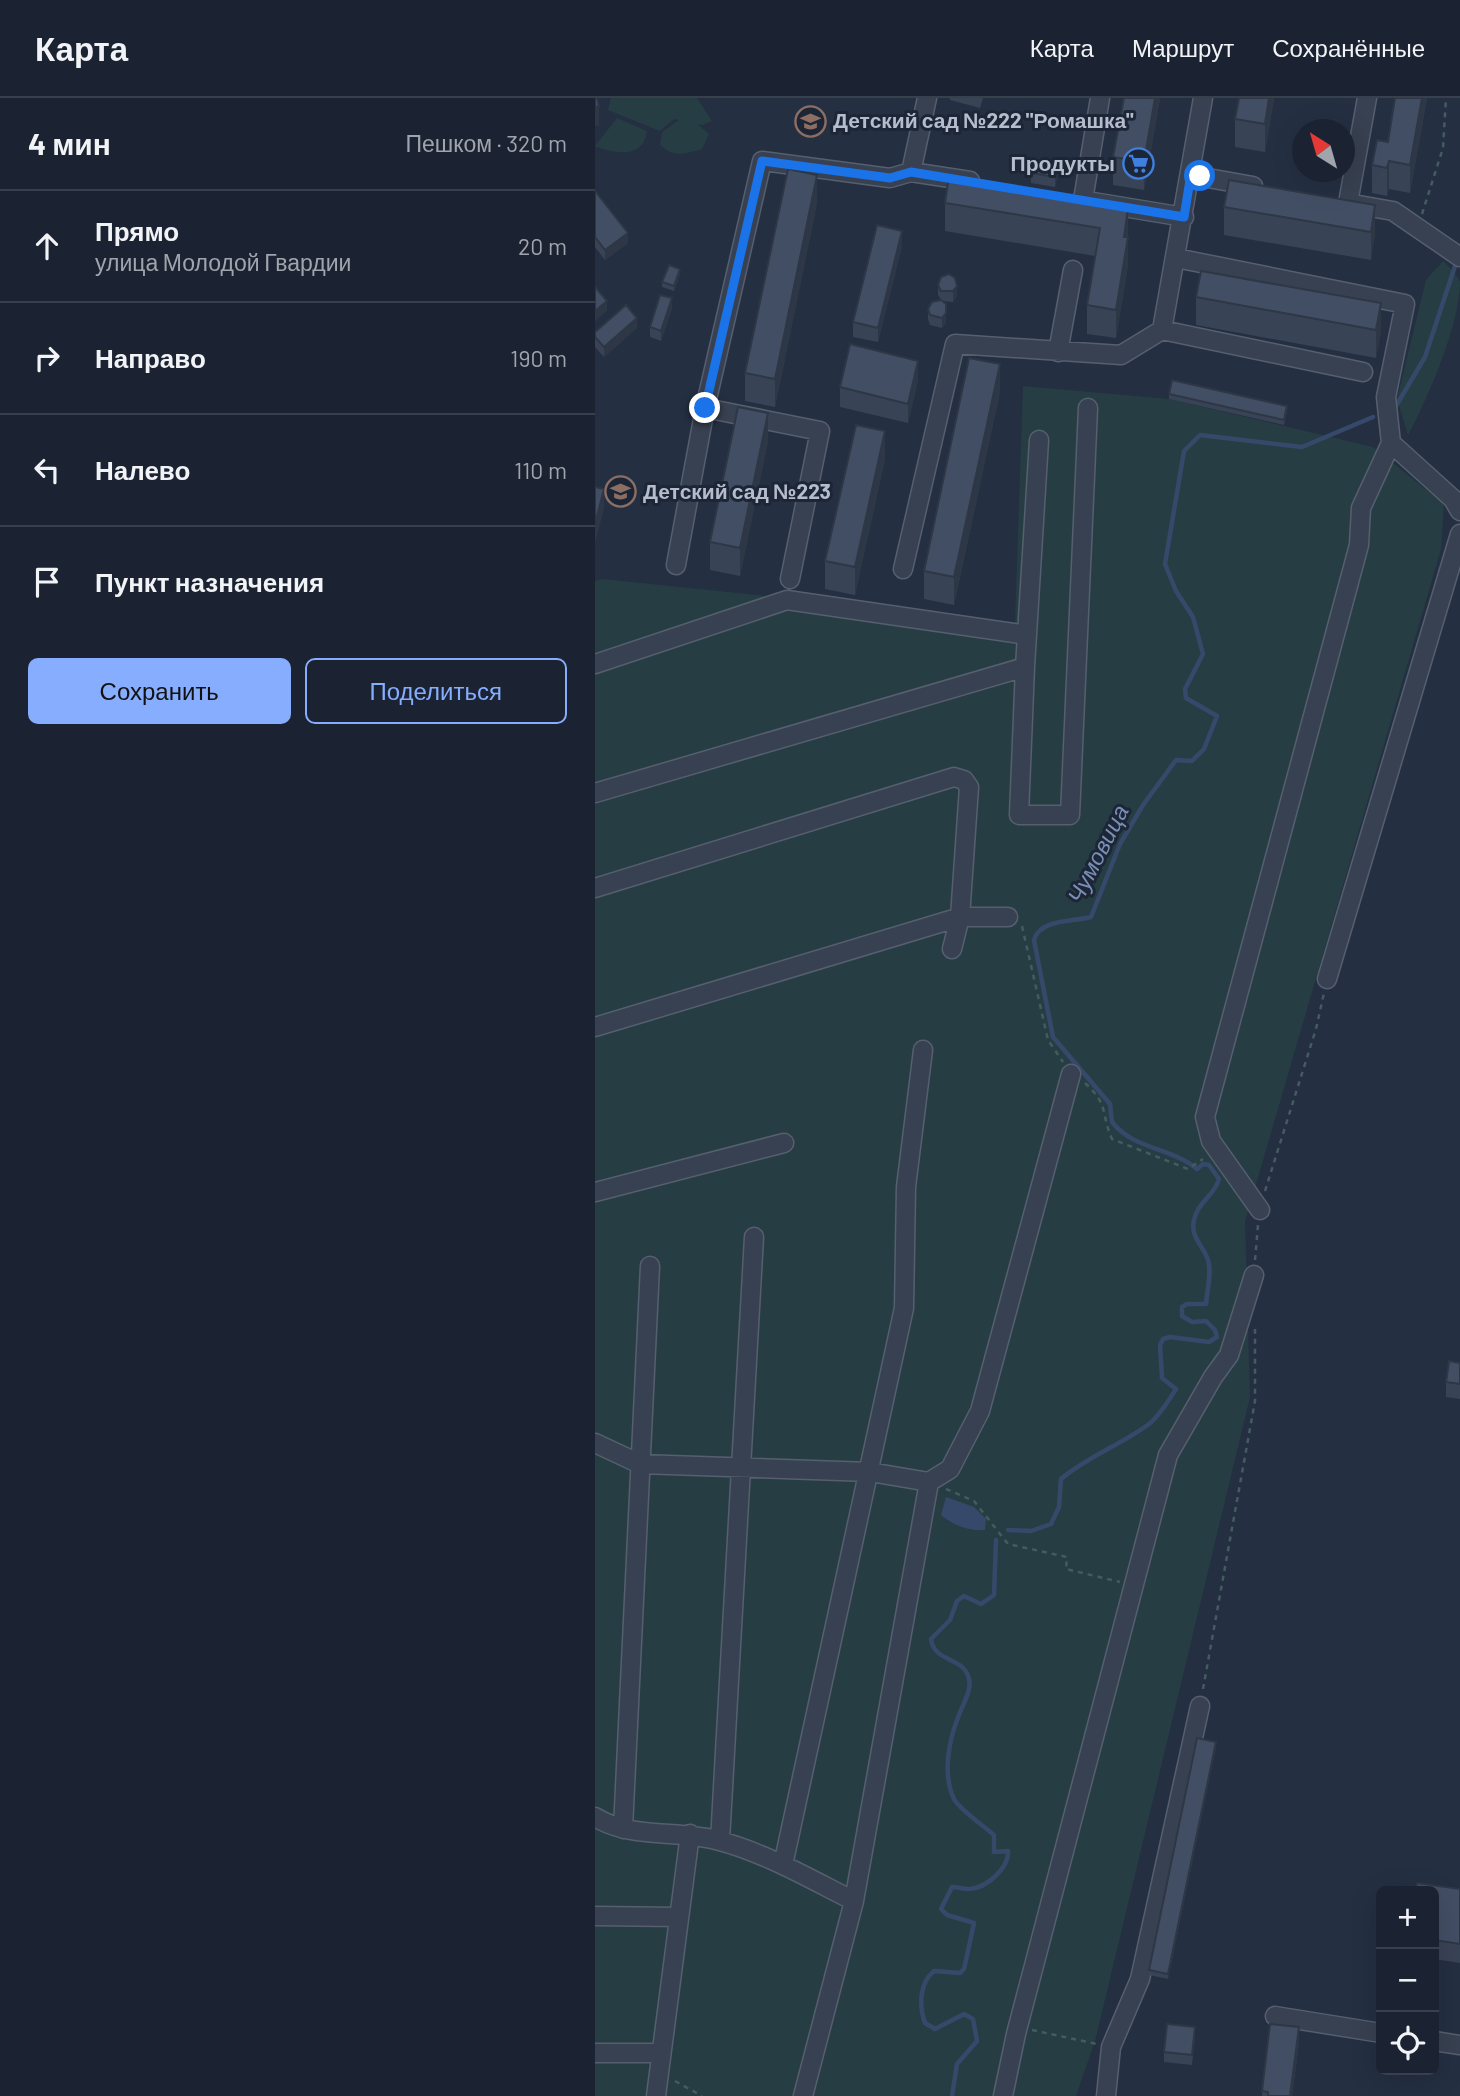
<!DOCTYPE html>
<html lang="ru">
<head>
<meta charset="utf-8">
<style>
	:root { --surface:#1b2332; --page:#282f3e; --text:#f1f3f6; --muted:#a0a4ac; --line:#39404d; --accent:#87adfe }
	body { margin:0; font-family:Barlow,sans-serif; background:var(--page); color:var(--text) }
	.controls { position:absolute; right:21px; bottom:21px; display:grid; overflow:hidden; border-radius:10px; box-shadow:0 7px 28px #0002 }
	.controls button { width:63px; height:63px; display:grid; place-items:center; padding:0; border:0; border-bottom:2px solid var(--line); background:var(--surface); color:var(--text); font:35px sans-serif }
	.compass { position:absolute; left:697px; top:21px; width:63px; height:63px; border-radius:50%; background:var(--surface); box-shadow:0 7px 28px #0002; rotate:323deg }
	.stop { position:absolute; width:21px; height:21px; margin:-16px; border:5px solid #1a73e8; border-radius:50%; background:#fff }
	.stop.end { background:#1a73e8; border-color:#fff; box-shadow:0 2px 7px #0008 }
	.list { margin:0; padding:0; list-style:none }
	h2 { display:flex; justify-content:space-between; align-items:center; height:91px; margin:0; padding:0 28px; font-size:30px }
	h2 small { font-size:23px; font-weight:400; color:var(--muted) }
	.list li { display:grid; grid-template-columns:46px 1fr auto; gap:21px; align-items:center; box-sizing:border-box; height:112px; padding:0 28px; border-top:2px solid var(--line) }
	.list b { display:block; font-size:26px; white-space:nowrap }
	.list p { margin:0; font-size:23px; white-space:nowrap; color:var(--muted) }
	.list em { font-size:23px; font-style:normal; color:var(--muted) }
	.actions { display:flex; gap:14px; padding:21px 28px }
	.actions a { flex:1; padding:16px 0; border:2px solid var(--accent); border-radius:10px; text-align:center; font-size:24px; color:var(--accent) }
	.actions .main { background:var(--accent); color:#111 }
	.icon { flex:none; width:38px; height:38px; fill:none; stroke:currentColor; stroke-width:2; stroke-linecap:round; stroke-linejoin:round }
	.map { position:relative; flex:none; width:865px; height:1998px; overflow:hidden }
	header { display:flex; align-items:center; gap:42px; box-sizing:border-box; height:98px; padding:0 35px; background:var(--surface); border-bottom:2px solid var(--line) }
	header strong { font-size:33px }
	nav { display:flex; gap:38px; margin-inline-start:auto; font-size:24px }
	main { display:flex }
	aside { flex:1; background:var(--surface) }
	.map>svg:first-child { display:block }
	.green { fill:#263e43 }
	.water { fill:#37496a }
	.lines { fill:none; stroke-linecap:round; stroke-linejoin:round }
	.stream { stroke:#37496a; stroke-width:4.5 }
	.minor-casing { stroke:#565f6f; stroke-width:21 }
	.path { stroke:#445b5f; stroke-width:2.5; stroke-dasharray:5 5; stroke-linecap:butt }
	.minor { stroke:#384151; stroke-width:18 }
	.wall { fill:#394356 }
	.shaded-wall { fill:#2e3746 }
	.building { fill:#424e64; stroke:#2e3746; stroke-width:2 }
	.route { stroke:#1a73e8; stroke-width:9 }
	.labels { text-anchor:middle; stroke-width:6; stroke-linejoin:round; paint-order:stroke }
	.poi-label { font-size:21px; font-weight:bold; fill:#b5bccc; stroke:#1d2637; text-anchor:start }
	.water-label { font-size:23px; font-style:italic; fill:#7b8fb5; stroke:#1d2637 }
</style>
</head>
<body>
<header>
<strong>Карта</strong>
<nav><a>Карта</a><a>Маршрут</a><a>Сохранённые</a></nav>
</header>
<main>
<aside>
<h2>4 мин<small>Пешком · 320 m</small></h2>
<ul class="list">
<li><svg class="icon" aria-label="ahead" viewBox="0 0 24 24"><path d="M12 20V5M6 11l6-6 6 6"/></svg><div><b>Прямо</b><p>улица Молодой Гвардии</p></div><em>20 m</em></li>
<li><svg class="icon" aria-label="right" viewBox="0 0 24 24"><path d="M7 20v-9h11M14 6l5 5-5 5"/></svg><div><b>Направо</b></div><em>190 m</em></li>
<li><svg class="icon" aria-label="left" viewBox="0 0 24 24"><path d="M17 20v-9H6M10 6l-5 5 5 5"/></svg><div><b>Налево</b></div><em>110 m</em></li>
<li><svg class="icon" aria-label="arrive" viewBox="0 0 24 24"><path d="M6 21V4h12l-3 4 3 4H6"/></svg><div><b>Пункт назначения</b></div></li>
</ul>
<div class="actions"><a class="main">Сохранить</a><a>Поделиться</a></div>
</aside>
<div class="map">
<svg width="865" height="1998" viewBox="0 0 865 1998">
	<rect width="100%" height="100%" fill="#242f42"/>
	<!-- green -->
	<path class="green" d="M16,0H102L117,23L107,27L79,21L65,33L13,12Z
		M22,20L52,33C49,61 19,56 0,48Z
		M84,22L102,26L114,36L107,51C89,56 79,60 65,47L67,34Z
		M848,163C854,169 862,176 865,184C865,226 833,300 813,337L802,301L831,182Z
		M428,288L574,301L778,349L849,406L846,451L650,1124L655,1299L500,1943L481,1998H0V483L7,481L420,524Z"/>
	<!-- water -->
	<path class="water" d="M351,1399L379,1409L391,1421L390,1432C373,1433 360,1428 346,1417Z"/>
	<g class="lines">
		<!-- stream -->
		<path class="stream" d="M801,308L830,259L862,162
			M413,1432L436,1433L456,1426L464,1409L466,1381C493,1358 526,1347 554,1326C565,1317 574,1302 581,1291L567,1280L565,1247L568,1241L575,1239L614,1244L622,1239L620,1232L611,1223L597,1224L587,1218V1209L592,1206H611C612,1193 617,1174 613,1162C608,1147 595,1139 599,1122C602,1105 620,1097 624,1081L614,1067L608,1066L602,1071C576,1049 539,1052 517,1024L515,1006L458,939L439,842C445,821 477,824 496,819L525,746L548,707L581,662L597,663L609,651L622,618L591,600L590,591L608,556L598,519L581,493L570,466L589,353L605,337L707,349L778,319
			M357,1998L362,1966L382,1943L378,1921L369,1916L340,1931L330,1925C324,1908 324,1885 339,1873L365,1875L369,1871L379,1825L352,1817L346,1811L357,1789C362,1789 369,1791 374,1791C392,1790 414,1770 413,1753L399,1754V1737C390,1729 364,1711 359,1701C347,1676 354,1641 364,1617C368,1606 377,1592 374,1581C369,1558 339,1565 336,1541L355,1522L362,1503L369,1498L386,1506L399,1497L401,1442"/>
		<defs>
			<path id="minor" d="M316,74L332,0
				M596,77L658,88
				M486,102L589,119
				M488,102L505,0
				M753,105L772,0
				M758,106L798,113L865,159
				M581,160L810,206L791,299L796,345L858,401L865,413
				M567,232L608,0
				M463,254L478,172
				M110,310L167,63L295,80L316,74L375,83
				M81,467L110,310L225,333L195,481
				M308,471L360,246L526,257L567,232L768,274
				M0,566L192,502L432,537
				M430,569L424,717H475L493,310
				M0,695L430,569L444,342
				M0,790L359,679L369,682L374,689L365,819L357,851
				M732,881L865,436
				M0,929L365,819H413
				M0,1094L189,1045
				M665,1112L616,1043L610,1019L764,447L766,410L796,345
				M0,1345L45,1366L275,1374L334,1384
				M0,1719C35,1741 82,1732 121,1742C169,1754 215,1781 259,1803
				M28,1731L55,1168
				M125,1743L159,1139
				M188,1767L309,1210L311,1089L328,952
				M0,1818L84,1819
				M680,1918L786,1935
				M839,1943L865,1947
				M0,1955H66
				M61,1998L95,1736
				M208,1998L259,1803L334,1384L355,1371L385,1313L476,976
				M408,1998L421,1936L573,1357L618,1279L634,1257L659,1177
				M511,1998L516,1949L545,1881L605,1608"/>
		</defs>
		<!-- minor casing -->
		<use href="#minor" class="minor-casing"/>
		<!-- path -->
		<path class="path" d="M827,116L848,50L851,0
			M427,828L453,942L468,964
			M490,985C515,1008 505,1014 517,1041L593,1071L608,1061
			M670,1093L721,931L729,895
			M660,1162L663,1127
			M351,1391L379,1403L413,1446L472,1459L471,1471L525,1484
			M608,1591L660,1303V1231
			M437,1932L502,1946
			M80,1983L107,1998"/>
		<!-- minor -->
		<use href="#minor" class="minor"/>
	</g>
	<!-- wall -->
	<path class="wall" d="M355,0H388L385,10L355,2Z
		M565,0L549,92L518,87V59Z
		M644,0H679L670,54L640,49V21Z
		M832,0L815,95L794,91L792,98L777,95V67L793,44Z
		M436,75H463L460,89L436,85Z
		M0,93L33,145L10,162L0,149Z
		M222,105L180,309L150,303V275Z
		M350,105L510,106L533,110V167L521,240L492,236V207L500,158L350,133Z
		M629,109L780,135L776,162L629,137Z
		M307,148L283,244L258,239V224Z
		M606,173L786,233L781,260L601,227V199Z
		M85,176L79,193L67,189V184Z
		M360,180L362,198L358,204L347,203L351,225L347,230L335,227L333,221V211L346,202L343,197V187Z
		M77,210L66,243L55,239V229Z
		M42,230L9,259L0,249V234Z
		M323,282L313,325L245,309V289Z
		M405,294L359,507L329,501V473Z
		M574,296L692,313L689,327L574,301Z
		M173,343L145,478L115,472V444Z
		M290,361L260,497L230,491V463Z
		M865,1265V1301L851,1299V1284Z
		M621,1649L573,1881L554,1877V1872Z
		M865,1791V1865L839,1861V1793Z
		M600,1939L597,1967L569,1964V1954Z
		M704,1944L697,1998H667V1993Z"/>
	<!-- shaded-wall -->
	<path class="shaded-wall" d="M560,0H565L549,92V64Z
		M674,0H679L670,54V26Z
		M827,0H832L815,95V67Z
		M4,8V28H0V9Z
		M794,63V91L792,98V70Z
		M463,65V75L460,89V79Z
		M222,77V105L180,309V281Z
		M780,107V135L776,162V134Z
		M533,110V167L521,240V212L529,139Z
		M307,133V148L283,244V230Z
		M33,135V145L10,162V152Z
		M85,171V176L79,193V188Z
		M362,188V198L358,204V193Z
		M77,200V210L66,243V233Z
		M12,203V213L0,223V213Z
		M786,205V233L781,260V232Z
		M351,215V225L347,230V220Z
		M42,220V230L9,259V249Z
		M323,263V282L313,325V306Z
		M405,266V294L359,507V479Z
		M173,315V343L145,478V450Z
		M290,333V361L260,497V469Z
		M9,391V410L0,446V426Z
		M621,1644V1649L573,1881V1876Z
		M704,1929V1944L697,1998H695Z"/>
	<!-- building -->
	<path class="building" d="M0,0H2L4,8L0,9Z
		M529,0H560L549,64L518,59Z
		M644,0H674L670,26L640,21Z
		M800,0H827L815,67L794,63L792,70L777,67L782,42L793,44Z
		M439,60L463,65L460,79L436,75Z
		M193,71L222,77L180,281L150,275Z
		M354,77L510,102L509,106L533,110L529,139H533L521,212L492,207L505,130L350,105Z
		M634,82L780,107L776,134L629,109Z
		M0,93L33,135L10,152L0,139Z
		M282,127L307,133L283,230L258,224Z
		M74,167L85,171L79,188L67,184Z
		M606,173L786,205L781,232L601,199Z
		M354,176L360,180L362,188L358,193H346L343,187L346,179Z
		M1,190L12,203L0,213V191Z
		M65,197L77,200L66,233L55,229Z
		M346,202L351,206V215L347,220L335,217L333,211L337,204Z
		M31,207L42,220L9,249L0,239V234Z
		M255,246L323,263L313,306L245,289Z
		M374,260L405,266L359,479L329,473Z
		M577,282L692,308L689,322L574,296Z
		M143,309L173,315L145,450L115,444Z
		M261,327L290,333L260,469L230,463Z
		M0,389L9,391L0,426Z
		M854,1263L865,1265V1286L851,1284Z
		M602,1640L621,1644L573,1876L554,1872Z
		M822,1785L865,1791V1846L839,1842V1793H821Z
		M572,1926L600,1929L597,1957L569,1954Z
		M675,1926L704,1929L695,1998H673V1994L667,1993Z"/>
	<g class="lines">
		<!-- route -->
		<path class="route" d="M110,310L167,63L295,80L316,74L589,119L596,76L605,78"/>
	</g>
	<!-- icons -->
	<defs>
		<symbol id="school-ring" viewBox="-11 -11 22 22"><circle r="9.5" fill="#1d2637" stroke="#8d6e63" stroke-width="1.5"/><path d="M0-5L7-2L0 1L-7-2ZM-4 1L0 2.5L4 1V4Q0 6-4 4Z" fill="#8d6e63"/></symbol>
		<symbol id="supermarket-ring" viewBox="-11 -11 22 22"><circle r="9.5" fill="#1d2637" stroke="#3f7fe0" stroke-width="1.5"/><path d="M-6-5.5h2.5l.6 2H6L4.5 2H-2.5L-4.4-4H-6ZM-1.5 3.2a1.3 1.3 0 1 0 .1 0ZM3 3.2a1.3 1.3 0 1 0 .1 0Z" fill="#3f7fe0"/></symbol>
	</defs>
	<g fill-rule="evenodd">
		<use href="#school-ring" x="198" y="6" width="35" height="35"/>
		<use href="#supermarket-ring" x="526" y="48" width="35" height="35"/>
		<use href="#school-ring" x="8" y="376" width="35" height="35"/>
	</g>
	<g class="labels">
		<!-- poi labels -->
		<g class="poi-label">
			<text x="238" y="30">Детский сад №222 "Ромашка"</text>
			<text x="520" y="73" text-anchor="end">Продукты</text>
			<text x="48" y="401">Детский сад №223</text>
		</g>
		<!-- water labels -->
		<g class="water-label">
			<text transform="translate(503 756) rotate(-63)" y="8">Чумовица</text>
		</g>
	</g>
</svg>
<div class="controls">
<button>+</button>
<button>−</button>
<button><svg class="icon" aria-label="locate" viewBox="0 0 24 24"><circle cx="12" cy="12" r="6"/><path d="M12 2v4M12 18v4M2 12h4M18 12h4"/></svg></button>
</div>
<svg class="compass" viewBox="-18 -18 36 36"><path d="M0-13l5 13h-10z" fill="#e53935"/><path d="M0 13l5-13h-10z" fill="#a0a4ac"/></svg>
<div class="stop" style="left:605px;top:78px"></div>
<div class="stop end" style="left:110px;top:310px"></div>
</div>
</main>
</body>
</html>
